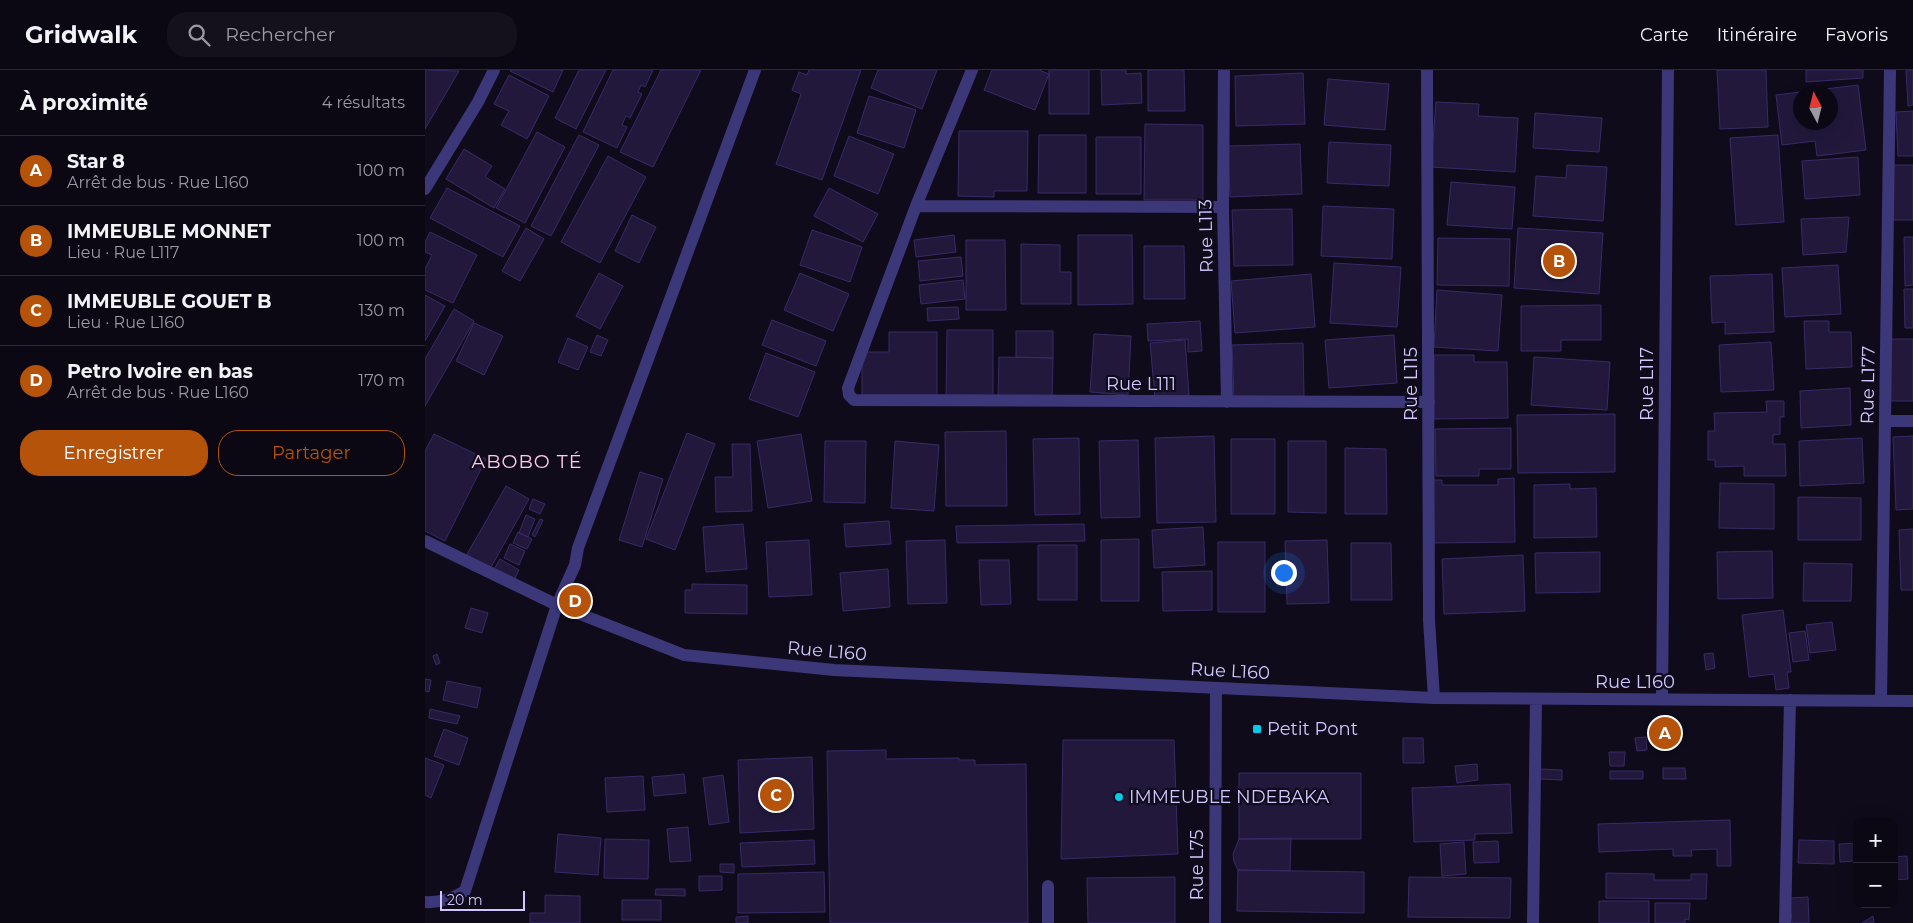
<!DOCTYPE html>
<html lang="fr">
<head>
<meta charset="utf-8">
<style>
	:root { --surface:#0b0814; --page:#14111d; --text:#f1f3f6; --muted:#9a9aa0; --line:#2b2934; --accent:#b45309 }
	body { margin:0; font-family:Montserrat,sans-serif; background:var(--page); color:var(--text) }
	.controls { position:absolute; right:15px; bottom:15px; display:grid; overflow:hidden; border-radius:10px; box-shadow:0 5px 20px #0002 }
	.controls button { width:45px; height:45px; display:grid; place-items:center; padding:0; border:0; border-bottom:1px solid var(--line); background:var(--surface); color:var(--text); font:25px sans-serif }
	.compass { position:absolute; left:1368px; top:15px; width:45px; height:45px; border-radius:50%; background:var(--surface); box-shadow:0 5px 20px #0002; rotate:353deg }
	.scale { position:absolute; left:15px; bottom:12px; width:85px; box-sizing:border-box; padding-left:5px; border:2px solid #cfc7fe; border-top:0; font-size:14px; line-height:18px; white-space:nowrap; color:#cfc7fe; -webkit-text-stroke:4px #0f0b1b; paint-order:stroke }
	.you { position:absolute; left:858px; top:502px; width:18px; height:18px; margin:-12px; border:4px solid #fff; border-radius:50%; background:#1a73e8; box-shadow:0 0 0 8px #1a73e833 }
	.badge { display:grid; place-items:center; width:32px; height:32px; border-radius:50%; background:var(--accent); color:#fff; font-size:16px; font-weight:700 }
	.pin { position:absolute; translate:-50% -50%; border:2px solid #fff; box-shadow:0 1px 5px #0006 }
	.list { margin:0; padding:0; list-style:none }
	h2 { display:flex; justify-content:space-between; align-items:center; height:65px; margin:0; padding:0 20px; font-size:21px }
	h2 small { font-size:16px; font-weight:400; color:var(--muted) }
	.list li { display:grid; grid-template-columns:32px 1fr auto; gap:15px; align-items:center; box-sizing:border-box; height:70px; padding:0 20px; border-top:1px solid var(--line) }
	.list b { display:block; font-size:19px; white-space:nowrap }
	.list p { margin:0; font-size:16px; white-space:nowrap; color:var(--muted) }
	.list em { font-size:16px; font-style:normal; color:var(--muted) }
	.actions { display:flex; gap:10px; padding:15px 20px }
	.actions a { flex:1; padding:11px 0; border:1px solid var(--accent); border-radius:20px; text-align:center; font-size:18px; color:var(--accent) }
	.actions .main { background:var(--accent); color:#fff }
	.icon { flex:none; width:28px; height:28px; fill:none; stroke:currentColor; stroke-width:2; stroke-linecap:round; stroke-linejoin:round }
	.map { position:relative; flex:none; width:1488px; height:853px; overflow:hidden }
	header { display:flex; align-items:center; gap:30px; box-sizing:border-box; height:70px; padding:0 25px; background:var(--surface); border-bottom:1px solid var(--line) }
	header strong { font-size:24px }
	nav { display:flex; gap:28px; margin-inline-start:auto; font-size:18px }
	.search { width:350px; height:45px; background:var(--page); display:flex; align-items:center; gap:12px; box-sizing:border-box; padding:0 18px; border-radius:20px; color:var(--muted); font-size:19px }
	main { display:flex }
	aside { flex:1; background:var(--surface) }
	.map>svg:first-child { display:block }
	.building { fill:#21183c; stroke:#392a67; fill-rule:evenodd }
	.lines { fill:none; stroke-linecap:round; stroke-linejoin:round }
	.minor { stroke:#3c3779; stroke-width:12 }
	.poi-dot { fill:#05cbeb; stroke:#0f0b1b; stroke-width:2 }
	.labels { text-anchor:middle; stroke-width:4.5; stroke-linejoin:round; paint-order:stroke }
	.street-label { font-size:18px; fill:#cfc7fe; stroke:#0f0b1b }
	.poi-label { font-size:18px; fill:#cfc7fe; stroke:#0f0b1b; text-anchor:start }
	.neighbourhood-label { font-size:19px; letter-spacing:1px; fill:#fec9e8; stroke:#0f0b1b }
</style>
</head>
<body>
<header>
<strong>Gridwalk</strong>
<div class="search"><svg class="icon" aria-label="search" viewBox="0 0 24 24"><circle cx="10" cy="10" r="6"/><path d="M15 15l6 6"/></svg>Rechercher</div>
<nav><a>Carte</a><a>Itinéraire</a><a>Favoris</a></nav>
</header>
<main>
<aside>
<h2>À proximité<small>4 résultats</small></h2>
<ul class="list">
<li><span class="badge">A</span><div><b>Star 8</b><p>Arrêt de bus · Rue L160</p></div><em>100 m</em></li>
<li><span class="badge">B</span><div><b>IMMEUBLE MONNET</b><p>Lieu · Rue L117</p></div><em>100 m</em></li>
<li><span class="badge">C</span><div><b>IMMEUBLE GOUET B</b><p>Lieu · Rue L160</p></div><em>130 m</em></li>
<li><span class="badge">D</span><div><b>Petro Ivoire en bas</b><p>Arrêt de bus · Rue L160</p></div><em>170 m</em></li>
</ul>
<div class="actions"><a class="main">Enregistrer</a><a>Partager</a></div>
</aside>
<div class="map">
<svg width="1488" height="853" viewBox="0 0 1488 853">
	<rect width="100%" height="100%" fill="#0f0b1b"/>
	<!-- building -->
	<path class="building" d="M0,0L34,1L0,59Z
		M86,0H138L128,22L85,1Z
		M154,0H181L151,59L130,48Z
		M188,0H228L220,17L216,15L213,22L217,24L205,48L201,46L197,55L202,57L192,78L158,62Z
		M236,0H276L228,97L195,82Z
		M384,0H436L397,110L351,94L376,24L367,20L374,2L382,5Z
		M453,0H512L497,39L446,18Z
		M567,0H614L624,4L610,40L559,20Z
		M624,0H664V44H624Z
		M676,0H701V4L716,3L717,33L677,35Z
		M723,0H759L760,41H723Z
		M1292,0H1341L1343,57L1295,59Z
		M1381,0H1438V8L1381,12Z
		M1481,0H1488V35L1483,36Z
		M878,3L880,54L811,56L810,6Z
		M84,5L124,26L102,69L76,55L84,41L69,34Z
		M903,9L964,14L960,60L899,55Z
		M1433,15L1441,80L1392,86L1390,71L1357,75L1351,25ZM1376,22H1406V52H1376Z
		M444,26L491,40L479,78L432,63Z
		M1011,32L1054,34L1053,46L1093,48L1090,102L1006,97Z
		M1488,41V86H1473L1471,42Z
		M1110,43L1177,48L1174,82L1108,78Z
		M720,54L778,55V130H719Z
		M534,61H603L602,121H569V127L533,126Z
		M112,62L140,77L100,153L71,138Z
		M154,65L174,75L126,166L106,156Z
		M614,65H661V123H613Z
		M1353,65L1359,152L1311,155L1305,68Z
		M424,66L469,84L453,124L409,106Z
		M671,67H716V124H671Z
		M904,72L966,75L964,116L902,113Z
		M875,74L877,124L805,127L803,76Z
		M39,79L67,96L60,107L80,119L69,138L21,109Z
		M183,86L221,107L175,193L136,172Z
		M1433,87L1435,125L1380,129L1377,91Z
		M1142,95L1182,97L1178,151L1108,146L1111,106L1141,108Z
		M1468,95H1488V150H1468Z
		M1026,112L1090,117L1087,159L1022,155Z
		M22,118L95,156L78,187L5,148Z
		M404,118L453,144L438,172L389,146Z
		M898,136L969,139L967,189L896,186Z
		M867,139L868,195L809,196L807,140Z
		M207,145L231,157L214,193L190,181Z
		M1424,147L1421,182L1378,185L1376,149Z
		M101,158L119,169L95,211L77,201Z
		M1093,158L1178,163L1174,224L1089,218Z
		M387,160L437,177L425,212L375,195Z
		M5,162L52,185L28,233L0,220V199L7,185L0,182V172Z
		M529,165L531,182L491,187L489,170Z
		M653,165H707L708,234L653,235Z
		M1479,167H1488V215L1480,216Z
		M1013,168L1085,169L1084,216L1012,215Z
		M541,170H580L581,240H541Z
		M596,174L635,175V202H646V234H596Z
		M719,176H759L760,229H719Z
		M536,187L538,206L495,211L493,191Z
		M909,193L976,197L972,257L905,253Z
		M1413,195L1416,244L1360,247L1357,198Z
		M174,203L198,216L175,259L151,246Z
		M375,203L424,224L408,261L359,240Z
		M886,204L890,257L810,263L806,211Z
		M1347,204L1349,262L1300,264V252L1287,253L1285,206Z
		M538,210L540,229L496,234L494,215Z
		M1479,219H1488V258H1480Z
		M1012,220L1077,225L1073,281L1009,277Z
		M0,225L20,236L0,271Z
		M1176,235V270H1136V281H1096V236Z
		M533,237L534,249L503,251L502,238Z
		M29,239L49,251L0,336V289Z
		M347,250L401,271L391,296L337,275Z
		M775,251L777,281L763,282V269L723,271L722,254Z
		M1379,251H1404V262H1426L1427,297L1381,299Z
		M49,253L78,266L59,305L31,291Z
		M522,260H568V327H521Z
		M591,261H628V288L591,287Z
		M464,262H512V326L437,325V282H464Z
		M669,264L706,266L703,325L665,322Z
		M172,265L183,270L176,286L165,282Z
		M969,265L972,313L904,318L900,270Z
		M143,268L163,277L153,300L133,292Z
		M1464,269H1488V331H1465Z
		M760,270L764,325L730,328L725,273Z
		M1346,272L1349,320L1296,322L1294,275Z
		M878,273L879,326L809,328L807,275Z
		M341,283L390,302L373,347L324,329Z
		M1009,285H1049V292H1082L1083,348L1009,349Z
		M574,287L628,288L627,329H573Z
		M1109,287L1185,292L1182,340L1106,335Z
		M1425,318L1426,355L1376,358L1375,321Z
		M1341,331H1359V347H1355V364L1348,365V374H1360L1361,406H1319V396L1290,397V390H1283V361H1290L1289,343L1342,342Z
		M1190,344V402L1093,403L1092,345Z
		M1086,358V399H1054V406H1011L1010,359Z
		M581,361L582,436H521L520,362Z
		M262,363L290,374L250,480L221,469Z
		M9,364L61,389L20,471L0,461V381Z
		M376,364L387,431L343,438L332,371Z
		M789,366L791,452L732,453L730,368Z
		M1488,366V439L1471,440L1468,367Z
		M654,368L655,444L610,445L608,369Z
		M1437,368L1439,413L1375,416L1374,371Z
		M806,369H850V444H806Z
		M713,370L715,447L676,448L674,371Z
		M400,371H441L440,433L399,432Z
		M470,371L514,375L509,441L466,438Z
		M863,371H901V443L863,442Z
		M307,374H325L327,441L291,442L290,407H308Z
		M920,378L961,379L962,444H920Z
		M215,402L238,409L217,477L194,470Z
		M1089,408L1090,472L1009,473L1008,410H1017V415H1073V409Z
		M1295,413L1349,414V459L1294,458Z
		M1145,414V419L1171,418L1172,467L1109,468V415Z
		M81,416L104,429L65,499L41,486Z
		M1373,427L1436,428V470H1373Z
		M108,429L120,434L115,444L104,439Z
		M101,445L110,449L103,467L94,463Z
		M115,449L118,450L110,467L107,465Z
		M464,451L466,474L421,477L419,454Z
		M318,454L322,499L281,502L278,457Z
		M659,454L660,471L532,473L531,456Z
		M778,457L780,495L729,498L727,460Z
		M1488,459V520H1476L1474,460Z
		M93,462L107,469L102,479L88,473Z
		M714,469V531H676V470Z
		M384,470L387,525L344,527L341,472Z
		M520,470L522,533L483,534L481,471Z
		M902,470L904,533L862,534L860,471Z
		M793,472H840V542H793Z
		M926,473H966L967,530H926Z
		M85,474L100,481L94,495L79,488Z
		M613,475H652V530H613Z
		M1347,481L1348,528L1293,529L1292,482Z
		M1175,482V522L1111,523L1110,483Z
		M1098,485L1100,541L1019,544L1017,489Z
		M75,489L94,500L88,512L68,501Z
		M554,490H584L586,534L556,535Z
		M1379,493L1427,494L1426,531H1378Z
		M463,499L465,537L418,541L415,503Z
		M787,501V540L738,541L737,502Z
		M267,514L322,515V544L260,543V520H267Z
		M46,538L63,543L57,563L40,558Z
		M1358,540L1366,602H1362L1364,618L1351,620L1349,604L1324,607L1317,545Z
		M1407,552L1411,580L1385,583L1381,555Z
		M1380,561L1384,590L1368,592L1364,563Z
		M1288,583L1290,598L1281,600L1279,584Z
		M12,584L15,593L11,595L8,586Z
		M0,609L6,610L4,622L0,621Z
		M22,611L56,618L52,638L18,630Z
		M5,639L35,646L32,654L4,648Z
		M19,659L43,668L34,695L9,686Z
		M1221,667L1222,680L1212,681L1210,668Z
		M978,668H998L999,693H978Z
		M638,670H749L753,784L636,789Z
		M461,680V689L534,688V690H550V695L601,694L603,853H405L402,681Z
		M1184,682H1200L1199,696H1185Z
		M387,687L389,759L315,763L313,690Z
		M0,688L19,695L6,728L0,725Z
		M1052,694L1053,710L1032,713L1030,696Z
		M1238,698H1260L1261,709H1238Z
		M1115,699L1137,700V710L1114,709Z
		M1185,701H1218V709H1185Z
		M814,703H936V769H814Z
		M259,704L261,723L229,726L227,707Z
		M298,705L304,752L284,755L278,708Z
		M218,706L220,740L182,742L180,708Z
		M1085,714L1087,763L1050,764V770L989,772L987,718Z
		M1305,750L1306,796H1292V779L1266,780L1267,786H1248V779L1174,782L1173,754Z
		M263,757L266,791L245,792L242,759Z
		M133,764L176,768L173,805L130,802Z
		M866,768L865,801L813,800L809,792L808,784L814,769Z
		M180,769L224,770L223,809L179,808Z
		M389,770L390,794L317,797L315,773Z
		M1374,770L1409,771V794L1373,793Z
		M1073,771L1074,792L1049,793L1048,772Z
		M1039,772L1041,804L1017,806L1015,774Z
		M1432,773V791L1415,792L1414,774Z
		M1482,786L1483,809L1469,810V787Z
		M295,794H309V803L295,802Z
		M813,800L939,802V843L812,841Z
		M399,802L400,842L313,843V804Z
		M1181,803L1229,804V810H1266V804H1282L1281,829L1181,828Z
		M274,806H297V820L274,821Z
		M750,807V853H663L662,808Z
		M984,807L1086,808L1085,848L983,847Z
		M231,819H260V826L230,825Z
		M120,825L155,826V853H105V843H120Z
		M1383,827L1384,853H1367L1365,828Z
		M197,830H236V850H197Z
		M1174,831H1224V853H1174Z
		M1230,833H1265L1264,850L1260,849V853H1230Z
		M323,846V853H311V847Z
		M1448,846L1449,853H1437Z"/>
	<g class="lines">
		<!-- minor -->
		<path class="minor" d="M547,0L491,136L423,318L424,325L429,330L1004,332
			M799,0L798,137L802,332
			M1002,0L1004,550L1009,628
			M0,119L53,32L69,0
			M491,136L798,137
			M1460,351H1488
			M0,471L132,535L259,585L409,600L1009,628L1488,631
			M1237,629L1243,0
			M1456,631L1465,0
			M623,816V853
			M0,832C15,833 27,829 40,821L132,535L150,495L153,478L330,0
			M790,853L791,618
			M1108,853L1111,629
			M1360,853L1365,630"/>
	</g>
	<!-- markers -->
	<g class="poi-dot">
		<rect x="827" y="654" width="10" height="10" rx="2.5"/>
		<circle cx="694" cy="727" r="5"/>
	</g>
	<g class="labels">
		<!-- street labels -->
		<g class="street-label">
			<text transform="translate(781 166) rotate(-91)" y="6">Rue L113</text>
			<text x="716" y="320">Rue L111</text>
			<text transform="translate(986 314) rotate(-90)" y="6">Rue L115</text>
			<text transform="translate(1222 314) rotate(-90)" y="6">Rue L117</text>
			<text transform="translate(1443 315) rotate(-89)" y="6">Rue L177</text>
			<text transform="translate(402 581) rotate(5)" y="6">Rue L160</text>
			<text transform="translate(805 601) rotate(3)" y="6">Rue L160</text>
			<text x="1210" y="618">Rue L160</text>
			<text transform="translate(772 795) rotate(-90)" y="6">Rue L75</text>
		</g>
		<!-- poi labels -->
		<g class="poi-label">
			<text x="842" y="665">Petit Pont</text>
			<text x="704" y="733">IMMEUBLE NDEBAKA</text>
		</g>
		<!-- neighbourhood labels -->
		<g class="neighbourhood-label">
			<text x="102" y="398">ABOBO TÉ</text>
		</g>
	</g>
</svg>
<div class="controls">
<button>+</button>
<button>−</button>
</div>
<svg class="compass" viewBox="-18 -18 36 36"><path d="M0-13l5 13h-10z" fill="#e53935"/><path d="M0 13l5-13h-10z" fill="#9a9aa0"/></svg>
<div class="scale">20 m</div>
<div class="you"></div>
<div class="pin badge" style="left:1240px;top:663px">A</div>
<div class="pin badge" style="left:1134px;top:191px">B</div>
<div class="pin badge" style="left:351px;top:725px">C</div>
<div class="pin badge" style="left:150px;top:531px">D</div>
</div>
</main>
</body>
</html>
